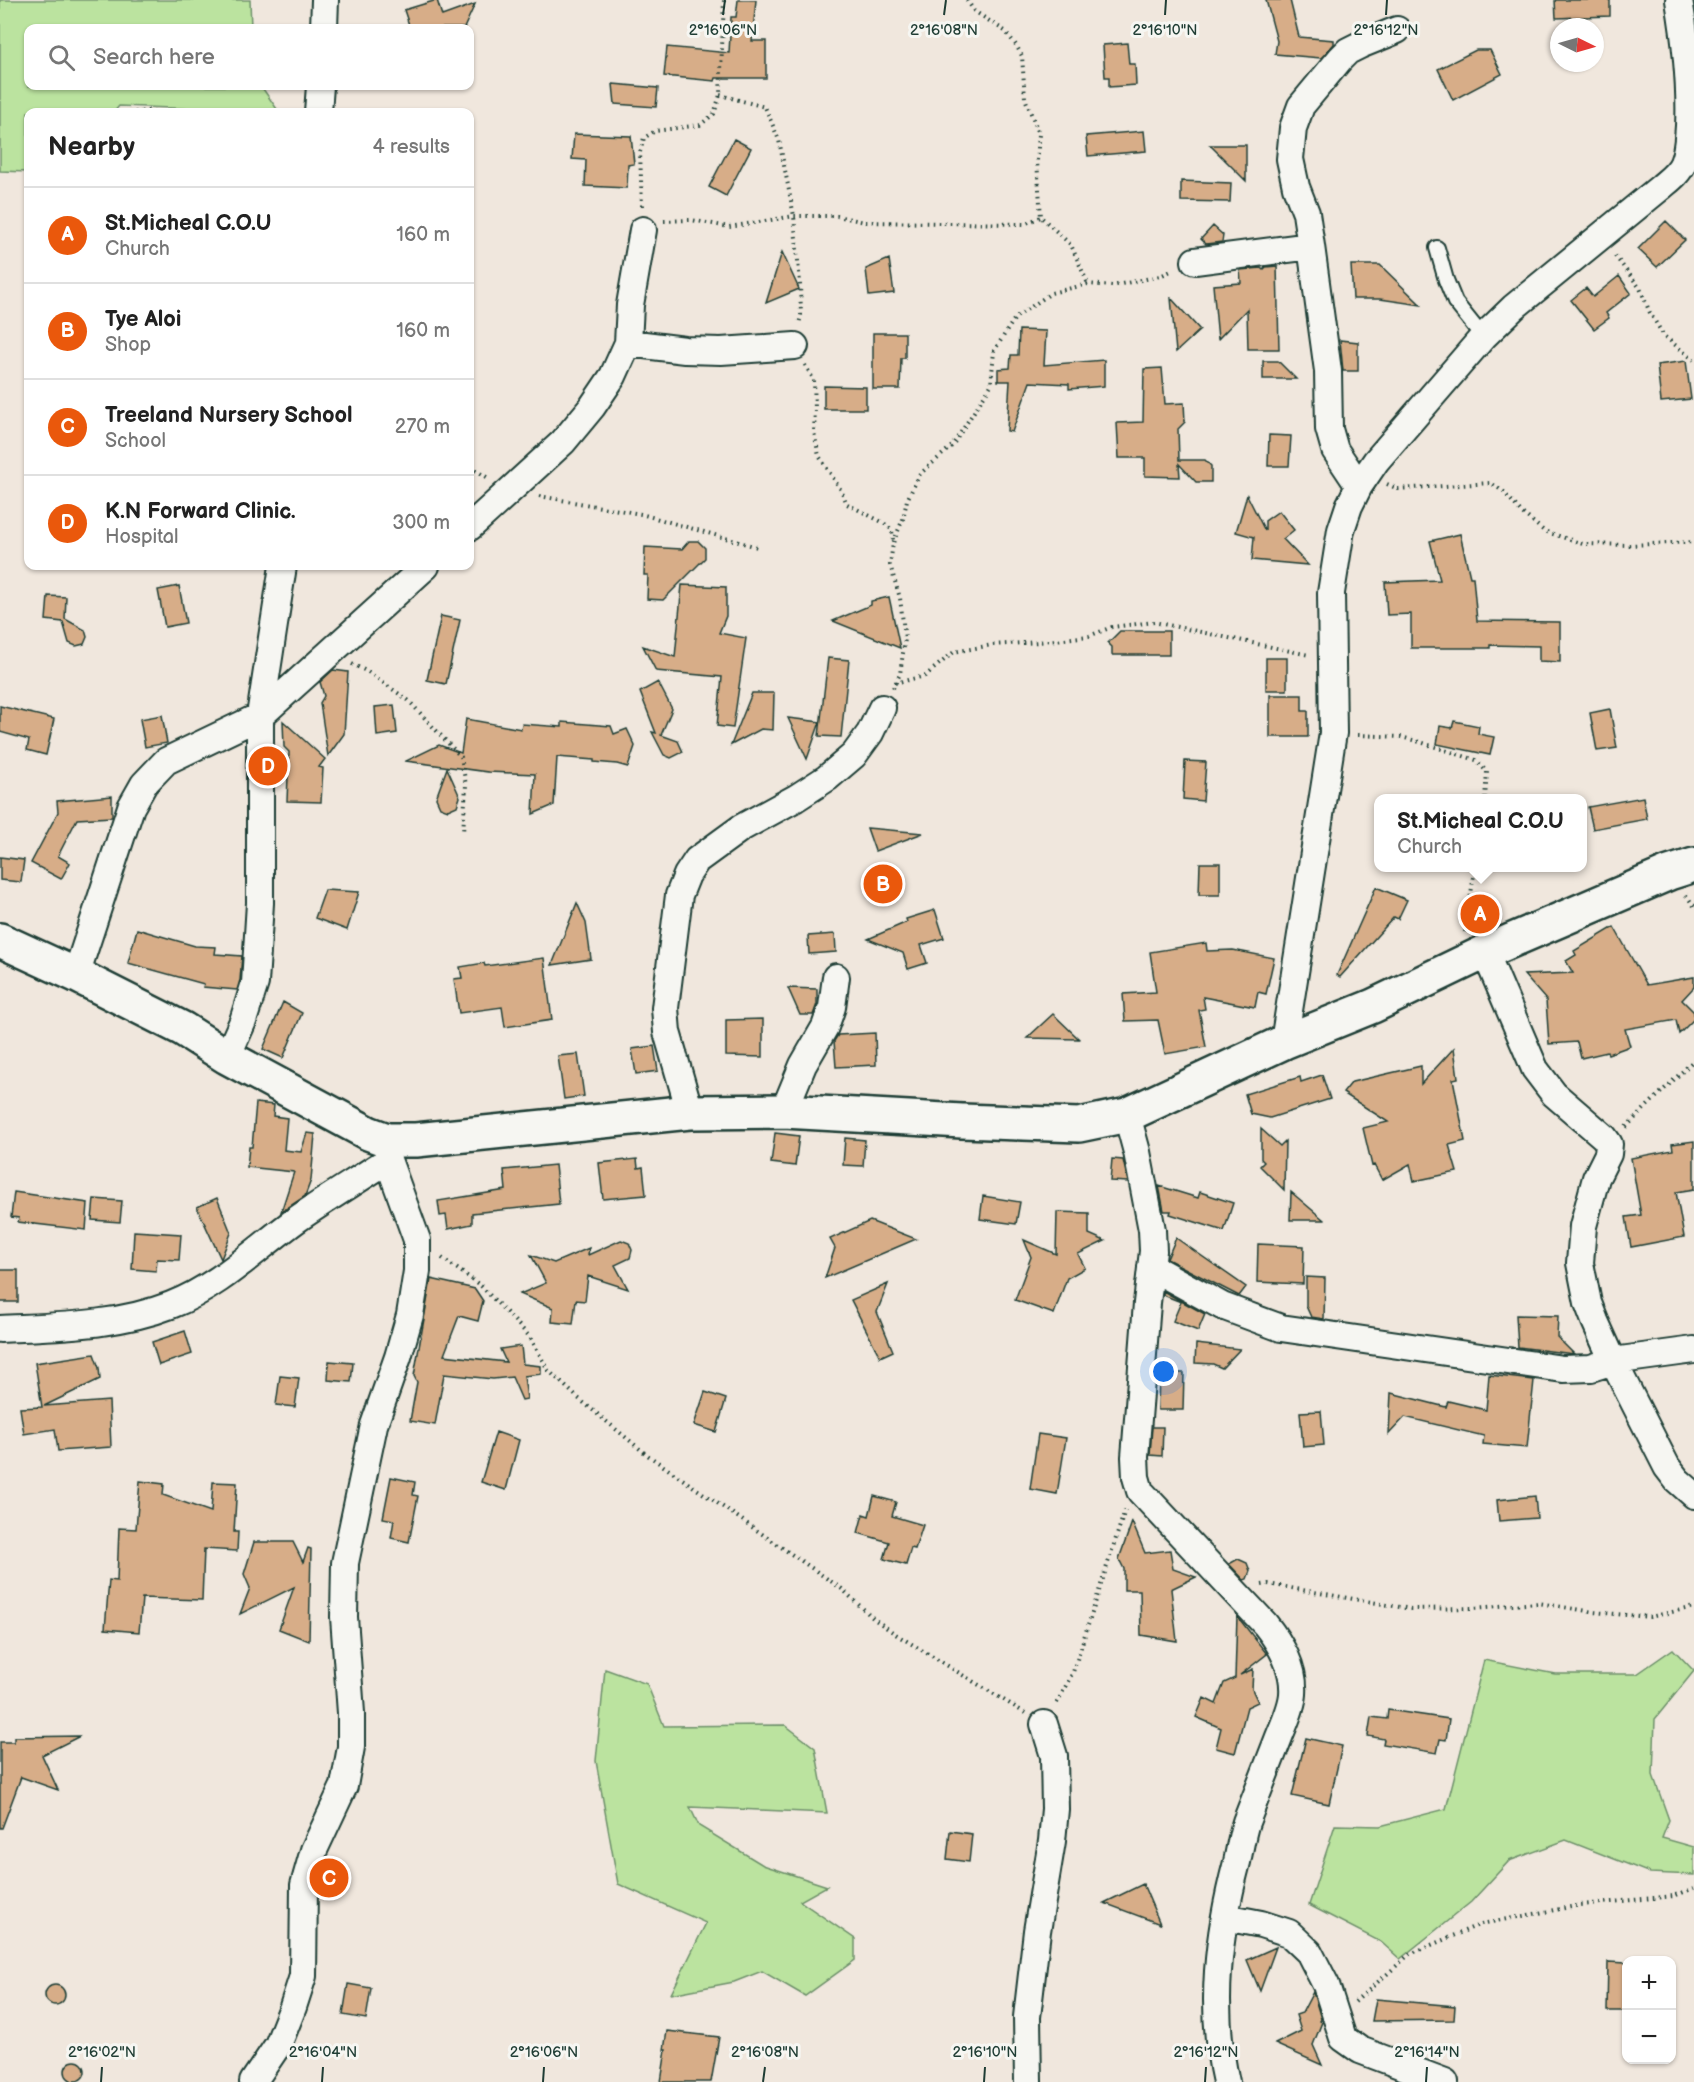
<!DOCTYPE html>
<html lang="en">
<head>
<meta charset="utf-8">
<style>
	:root { --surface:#fff; --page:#f6f6f6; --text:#222; --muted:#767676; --line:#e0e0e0; --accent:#ea580c }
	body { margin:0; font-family:"Balsamiq Sans",sans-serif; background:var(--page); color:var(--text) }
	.controls { position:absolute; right:18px; bottom:18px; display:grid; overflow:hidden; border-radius:12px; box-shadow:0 2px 4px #0004 }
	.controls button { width:54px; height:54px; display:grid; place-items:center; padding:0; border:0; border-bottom:2px solid var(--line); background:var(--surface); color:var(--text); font:30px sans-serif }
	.compass { position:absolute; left:1550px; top:18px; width:54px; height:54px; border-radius:50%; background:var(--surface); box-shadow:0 2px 4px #0004; rotate:95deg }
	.you { position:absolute; left:1164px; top:1372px; width:21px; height:21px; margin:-15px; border:4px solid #fff; border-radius:50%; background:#1a73e8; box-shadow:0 0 0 9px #1a73e833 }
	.badge { display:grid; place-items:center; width:39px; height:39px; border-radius:50%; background:var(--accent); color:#fff; font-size:20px; font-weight:700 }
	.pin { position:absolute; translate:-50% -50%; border:3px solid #fff; box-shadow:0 2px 6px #0006 }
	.popup { position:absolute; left:1374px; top:794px; width:213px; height:78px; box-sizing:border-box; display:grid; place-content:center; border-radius:12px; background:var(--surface); filter:drop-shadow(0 2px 4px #0005); font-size:20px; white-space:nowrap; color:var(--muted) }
	.popup b { font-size:22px; color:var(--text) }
	.popup::after { content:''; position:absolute; left:50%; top:100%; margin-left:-12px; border:12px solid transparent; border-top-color:var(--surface) }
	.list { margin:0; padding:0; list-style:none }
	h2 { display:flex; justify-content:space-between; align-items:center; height:78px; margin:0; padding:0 24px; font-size:26px }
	h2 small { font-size:20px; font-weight:400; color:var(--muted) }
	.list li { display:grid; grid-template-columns:39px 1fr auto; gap:18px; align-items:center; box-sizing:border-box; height:96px; padding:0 24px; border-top:2px solid var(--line) }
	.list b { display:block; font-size:22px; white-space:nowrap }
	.list p { margin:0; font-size:20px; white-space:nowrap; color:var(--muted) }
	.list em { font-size:20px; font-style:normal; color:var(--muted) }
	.icon { flex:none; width:33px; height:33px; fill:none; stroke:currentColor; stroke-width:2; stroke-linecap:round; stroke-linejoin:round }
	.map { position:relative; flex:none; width:1694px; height:2082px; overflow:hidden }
	.search { position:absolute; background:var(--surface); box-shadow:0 2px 4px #0004; left:24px; top:24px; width:450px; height:66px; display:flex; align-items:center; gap:15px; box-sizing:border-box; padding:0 21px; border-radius:12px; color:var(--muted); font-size:22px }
	.panel { position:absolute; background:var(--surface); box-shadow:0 2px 4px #0004; left:24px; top:108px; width:450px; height:462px; border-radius:12px }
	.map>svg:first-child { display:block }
	.green { fill:#bbe39f; stroke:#6d906a; stroke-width:1.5 }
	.building { fill:#d7ad88; stroke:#1f3d34; stroke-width:1.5 }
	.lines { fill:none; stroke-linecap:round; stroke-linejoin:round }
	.lane-casing { stroke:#1f3d34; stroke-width:18 }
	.street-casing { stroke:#1f3d34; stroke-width:30 }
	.secondary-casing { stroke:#1f3d34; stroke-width:38 }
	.path { stroke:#1f3d34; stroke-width:4; stroke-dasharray:1.5 4.5; stroke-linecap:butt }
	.lane { stroke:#f6f6f2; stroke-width:14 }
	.street { stroke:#f6f6f2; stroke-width:26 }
	.secondary { stroke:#f6f6f2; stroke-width:33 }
	.ticks { fill:none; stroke:#1f3d34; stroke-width:2 }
	.ticks-label { font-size:15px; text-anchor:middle; fill:#1f3d34; stroke:#f6f6f2; stroke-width:6; stroke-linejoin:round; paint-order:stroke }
</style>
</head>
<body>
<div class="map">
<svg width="1694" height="2082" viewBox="0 0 1694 2082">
	<rect width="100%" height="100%" fill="#f0e7dd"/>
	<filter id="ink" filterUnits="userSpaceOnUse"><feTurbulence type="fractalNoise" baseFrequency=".0167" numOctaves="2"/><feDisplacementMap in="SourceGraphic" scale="12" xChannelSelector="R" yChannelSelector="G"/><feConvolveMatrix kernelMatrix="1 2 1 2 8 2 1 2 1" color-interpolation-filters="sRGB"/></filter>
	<g filter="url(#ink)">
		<!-- green -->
		<path class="green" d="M0,0H250L251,28H28V86H261L279,112L119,106L114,112H28V172L0,171Z
			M1673,1649L1694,1671L1655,1719L1653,1775L1669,1820L1662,1838L1694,1847V1875L1650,1873L1566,1840L1509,1861L1471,1902L1400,1959L1381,1942L1309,1905L1335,1825L1380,1826L1446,1809L1484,1660L1555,1674H1637Z
			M605,1669L647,1684L664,1726L785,1725L815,1748L827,1813L690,1807L699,1826L763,1865L827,1886L800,1901L855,1939V1960L805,1996L762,1971L734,1982L671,1994L706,1923L618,1884L596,1761Z"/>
		<!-- building -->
		<path class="building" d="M437,0L442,16L475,4L464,28H410L404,10Z
			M738,0H756L752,41H766V78H716L715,81L664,76L667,47L729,53L731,17H736Z
			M1266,0H1290L1299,37L1334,40V44L1321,58L1275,54L1277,41Z
			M1555,0H1610V16L1556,18Z
			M1127,43L1129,64H1135L1136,85L1109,87V77H1105L1103,45Z
			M1476,50H1490L1502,74L1453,100L1438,69Z
			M613,84L658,88L656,107L615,104Z
			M1144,131L1146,151L1088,156L1086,136Z
			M574,134L631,136L634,164L628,165L627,188L585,186L586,160L572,159Z
			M734,139L751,148L726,196L709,187Z
			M1210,145H1246V181Z
			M1181,181L1231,183L1230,202L1181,201Z
			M1666,221L1685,240L1657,267L1638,249Z
			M1213,226L1223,235L1222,242L1206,244L1201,239Z
			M782,252L799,289L766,303Z
			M889,259L894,293L869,296L866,269Z
			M1351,265H1380L1421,305L1380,299H1353Z
			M1277,266L1279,349H1248L1247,309L1218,339L1213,285L1241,283L1240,270L1261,268L1263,270L1266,267Z
			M1619,276L1631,293L1606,313L1609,318L1594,329L1571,300L1586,288L1593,297Z
			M1171,298L1200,330L1176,352Z
			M1019,330L1046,331L1044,365L1104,360V386L1069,389V384L1030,382L1012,432L1007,431L1010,381H998V369L1010,368L1011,355H1018Z
			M873,333H905V358H901L900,389H873Z
			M1340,340L1358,342V371H1343Z
			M1263,361H1278L1296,379H1263Z
			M1686,361L1691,399L1661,402L1657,365Z
			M1162,368L1165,404L1184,403L1185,422L1178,429L1179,460H1205L1211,466V482H1196L1179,464L1180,477L1145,476V458H1119L1117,423L1143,422L1144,369Z
			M824,386L866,387V409H824Z
			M1269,435L1291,436L1289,466H1268Z
			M1247,495L1265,531V521L1279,511L1294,530L1283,539L1308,565L1252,560L1254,537L1236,532Z
			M1460,534L1470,577H1473L1477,621L1560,622V662L1539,661V646L1490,645V648H1411V614L1387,615L1385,582L1440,580L1430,541Z
			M689,541H698L705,548V558L663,600L647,599L648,575H644L645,547L682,549Z
			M682,585L726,587V616L719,633L746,638L733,728L717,726L722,677L656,671L643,646L675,657Z
			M179,586L186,623L165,627L158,590Z
			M48,596L66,597L65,619L85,630L87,637L84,644L76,646L69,643L63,622L46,620Z
			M889,597L900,648L833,621L871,605V601Z
			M441,616L460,620L446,684L427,680Z
			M1120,631H1169V655H1112V647L1108,643Z
			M828,658L849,660L841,737L819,736Z
			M1266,658H1287V690H1266Z
			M333,670L348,672L344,734L328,756L320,703L324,696L320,682Z
			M658,682L672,709L661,735L678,741L683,752L671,758L664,755L652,732L656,733L640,692Z
			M752,693H774L773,730L761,729L731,745Z
			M1270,695H1302V711H1308V737H1270Z
			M394,705L397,733L377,736L375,707Z
			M0,706L54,719L46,755L27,750L29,740L0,732Z
			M1610,709L1617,748L1597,751L1590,713Z
			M162,715L167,743L145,747L140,719Z
			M788,718L820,722L807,759Z
			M466,719L521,729L522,724L562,727V722L611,726L614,734L627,729L635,746L628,767L617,764L594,762V760L557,757L554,805L533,814L535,774L488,772L406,761L439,745L461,753Z
			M283,721L325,759L319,767L323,768L321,802L287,801L289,752L284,747Z
			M1454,721L1479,726L1478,734L1494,737L1490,755L1437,744L1440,726L1452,728Z
			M1185,761L1206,762L1203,801L1183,799Z
			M447,768L460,797L457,806L448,810L440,807L436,798Z
			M112,796V817L77,819L58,856L70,863L61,879L31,863L58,812L57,801Z
			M1643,797L1647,819L1593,829L1588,807Z
			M867,828L923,833L875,851Z
			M0,857L24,860L21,882L0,880Z
			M1200,863H1220V895H1199Z
			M1376,887L1407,900L1398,919L1394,917L1340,977L1337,975Z
			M325,890L359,892L347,930L315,918Z
			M577,903L586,923L591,959L552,965Z
			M935,910L944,938L921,945L927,963L908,969L903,953L868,939L907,922L906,919Z
			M1614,927L1647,985L1694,977V987L1682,1000L1694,1012V1019L1679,1034L1676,1020L1625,1029L1630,1046L1608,1054L1607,1052L1581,1058L1577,1042L1549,1044L1546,1000L1524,975L1573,973L1566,961L1576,955L1574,951Z
			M137,929L195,946L216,947L215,954L242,956L240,980L237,990L203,987L204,984L128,963Z
			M835,934L836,952L809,954L808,936Z
			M1206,943L1207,951L1233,950L1274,958L1266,994L1258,992L1255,1007L1203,997L1205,1009L1199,1010L1206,1047L1165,1054L1158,1020L1125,1021L1123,994L1156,992L1150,952Z
			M544,958L552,1020L505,1027L502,1007L459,1013L454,979L462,978L460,967L484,963L485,966Z
			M788,988L817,989V1004L813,1015H800Z
			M283,1002L302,1013L283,1058L263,1049Z
			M1053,1014L1079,1039L1027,1038Z
			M763,1019V1057L726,1056V1020Z
			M875,1033L876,1065L836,1067L834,1041L838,1035Z
			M654,1046L658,1071L636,1074L632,1049Z
			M1454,1048L1458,1078L1453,1079L1465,1141L1449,1145L1457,1172L1414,1181L1410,1164L1382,1180L1374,1165L1372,1166L1363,1128L1388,1122L1343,1093L1352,1082L1421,1066V1084Z
			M578,1054L584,1096L564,1099L558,1056Z
			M1322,1075L1330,1099L1270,1118L1251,1114L1245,1094L1300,1077L1301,1082Z
			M256,1103L274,1105L273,1116L287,1118L284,1150L301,1152L307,1133L315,1134L311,1180L305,1196L281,1212L294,1172L247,1167L249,1147H252Z
			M1261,1129L1280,1146L1285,1141L1284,1190L1260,1166L1264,1162L1261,1159Z
			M775,1133L799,1136L795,1166L771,1163Z
			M845,1138L865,1140L863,1166L843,1165Z
			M1694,1141V1189L1676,1192L1684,1237L1631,1247L1626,1217L1641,1215L1631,1158L1673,1150L1672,1144Z
			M637,1159L638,1168L643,1167L646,1195L603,1199L599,1163Z
			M1112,1159L1123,1160L1128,1182L1110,1181Z
			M555,1165L559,1204L472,1213V1224L448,1229L446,1215L440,1216L438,1201L506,1190L504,1170Z
			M1159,1186L1198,1198L1200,1192L1233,1203L1224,1231L1170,1214L1171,1211H1164Z
			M14,1192L88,1203L86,1230L18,1222L19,1218L11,1217Z
			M1291,1192L1324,1220H1290Z
			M983,1196L1020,1202L1016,1224L980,1219Z
			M217,1198L231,1233L221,1259L197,1207Z
			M94,1199L122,1201L120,1222L92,1220Z
			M1057,1212L1089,1213V1234L1105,1241L1078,1254L1085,1268L1067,1278L1054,1314L1015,1300L1031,1257L1024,1240L1056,1254Z
			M870,1221L916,1239L825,1278L835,1248L830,1239Z
			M134,1231L181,1234L179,1260L157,1259L156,1271L132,1269Z
			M1176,1238L1246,1287L1239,1296L1167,1259Z
			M621,1240L629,1243L632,1250L630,1258L615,1265L628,1289L588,1276L585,1301L576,1300L573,1324L552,1322L553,1308L520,1294L546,1283L531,1255L554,1263L589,1248L588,1255Z
			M1258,1244L1304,1246L1303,1284L1257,1282Z
			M0,1270H18V1302H0Z
			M1306,1277L1325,1278L1324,1319L1311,1317L1306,1306Z
			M431,1279L475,1289L483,1301L478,1321L459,1316L444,1355L506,1362L500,1349L521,1346L523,1364L541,1366V1374L524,1376L527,1399L522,1400L512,1377L493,1379L444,1374L435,1425L410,1421L417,1382L414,1376Z
			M888,1284L877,1312L893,1351L880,1357L851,1300Z
			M1163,1291L1205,1314L1198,1331L1173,1321L1181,1302L1163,1295Z
			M1516,1315L1558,1316L1557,1337L1574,1354L1518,1347Z
			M185,1331L192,1354L159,1365L152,1342Z
			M1196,1344L1240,1349L1222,1368L1213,1364L1195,1363Z
			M94,1354L99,1368L100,1379L44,1406L109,1401L111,1447L58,1451L55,1429L24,1434L20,1408L42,1407L35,1363Z
			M329,1361L353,1363L351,1382L328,1380Z
			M1159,1373H1184L1183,1410H1158Z
			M1489,1375L1534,1380L1527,1448L1483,1444L1484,1436L1405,1417L1389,1434L1391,1393L1446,1407L1448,1401L1486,1410Z
			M280,1376L299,1378L295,1407L276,1405Z
			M705,1392L726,1399L716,1432L694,1425Z
			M1321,1411L1324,1445L1303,1447L1300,1412Z
			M1152,1427H1163L1162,1456L1150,1455Z
			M496,1432L519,1440L506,1490L481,1482Z
			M1038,1434L1066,1438L1057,1494L1030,1489Z
			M391,1477L415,1482L413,1495L418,1496L409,1542L391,1538L394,1520L383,1518Z
			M140,1481L164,1484L163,1495L211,1512L213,1482L237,1483L234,1532H238L237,1551L204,1549L202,1600L142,1598L139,1632L105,1629L109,1580L117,1581L119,1528L136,1529Z
			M874,1496L896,1502L892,1516L923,1525L915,1549L911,1548L906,1565L884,1559L889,1542L858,1533L863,1514L869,1516Z
			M1535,1496L1537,1518L1499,1521L1497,1500Z
			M1132,1522L1145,1553L1170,1550L1173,1569L1196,1577L1171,1589L1177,1641L1141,1635L1140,1590H1124V1569L1119,1559Z
			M254,1542H293L303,1562L308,1548L311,1549L309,1641L279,1629L294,1587L240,1614L250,1588L244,1574Z
			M1238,1559L1247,1563L1250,1571L1247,1579L1244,1580L1229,1564Z
			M1237,1616L1267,1654L1240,1675L1253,1669L1252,1689L1258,1702L1247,1707L1235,1753L1216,1748L1221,1728L1196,1717L1204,1698L1216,1704L1224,1683L1235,1678Z
			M1388,1710L1449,1719L1446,1740L1440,1739L1437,1753L1383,1744L1384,1739L1368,1736L1371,1717L1387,1719Z
			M80,1736L42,1755L58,1790L21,1777L2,1828H0V1742H14V1737Z
			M1306,1738L1342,1746L1329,1804L1292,1796Z
			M950,1831L972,1834L969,1862L947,1859Z
			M1143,1884L1160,1924L1104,1903Z
			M1276,1947L1260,1991L1247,1960Z
			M1608,1962L1626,1963V2011H1607Z
			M348,1984L371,1988L366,2019L343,2015Z
			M45 1995a10 10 0 1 1 20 0a10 10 0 1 1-20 0Z
			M1313,1992L1321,2019L1320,2021L1322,2022L1313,2045L1322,2065L1275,2044L1301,2031L1296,2015L1302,2013Z
			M1376,1999L1455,2006L1454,2020L1372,2021Z
			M667,2031L719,2037L711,2082H661L666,2050H664Z
			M65 2071a10 10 0 1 1 20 0a10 10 0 1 1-20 0Z"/>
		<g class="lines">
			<defs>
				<path id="lane" d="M1437,248L1446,280L1455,302L1483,337"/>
				<path id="street" d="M324,28L325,0
					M318,112L320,86
					M1195,261L1311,246
					M628,343L685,350L721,351L795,346
					M1359,486L1335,450L1329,429L1328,371L1311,246L1306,213L1296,187L1290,159L1293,128L1301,106L1340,59L1348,51L1360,45L1397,30
					M470,527L563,442L592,407L613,376L628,343L630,305L643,230
					M1485,952L1535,1069L1554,1094L1604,1137L1609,1144L1608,1154L1596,1178L1583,1226L1580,1263L1588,1303L1595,1321L1613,1361L1667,1467L1677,1480L1694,1495
					M76,975L131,807L144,784L166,761L260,716L426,566
					M1284,1042L1333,733L1331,593L1341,530L1349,506L1359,486L1376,461L1483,337L1514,307L1661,187C1669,180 1679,173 1683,163C1688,151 1688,138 1689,126C1691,83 1686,42 1679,0
					M227,1057L243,1021L255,983L260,903V716L283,566
					M784,1111L803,1065L825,1027L832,1007L836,977
					M690,1112L667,1032L665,1008L679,895L687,875L697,860L741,828L796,798L827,778L854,755L870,733L882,708
					M1127,1115L1137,1152L1152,1230L1153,1251L1147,1303L1135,1457L1136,1477L1140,1491L1265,1624C1280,1643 1295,1667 1293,1694C1292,1708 1284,1724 1279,1737C1268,1765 1257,1793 1246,1822C1242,1834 1240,1848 1237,1862C1218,1934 1209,2008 1226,2082
					M1151,1267L1222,1306L1281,1328L1563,1369L1591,1368L1613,1361L1694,1350
					M0,1329C58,1326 117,1326 171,1305C218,1287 256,1249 296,1220C326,1199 358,1180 388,1160
					M1225,1917L1261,1924L1289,1933L1309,1952L1326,1985L1343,2038L1360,2050L1445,2082
					M253,2082L278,2045L293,2007L303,1976L304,1885L314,1850L344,1786L351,1747V1713L344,1617L345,1563L374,1425L398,1357L410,1315L417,1271V1240L388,1160L387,1140
					M1028,2082L1027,2017L1037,1931L1052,1841L1055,1809L1054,1756L1044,1724"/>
				<path id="secondary" d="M0,940L76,975L183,1029L227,1057L368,1133L387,1140H416L690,1112L784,1111L962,1121L1079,1125L1127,1115L1284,1042L1373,1006L1485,952L1669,873L1694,865"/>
			</defs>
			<!-- lane casing -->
			<use href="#lane" class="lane-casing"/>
			<!-- street casing -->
			<use href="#street" class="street-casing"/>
			<!-- secondary casing -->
			<use href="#secondary" class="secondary-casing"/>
			<!-- path -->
			<path class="path" d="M967,0L974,11L1005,31L1016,45L1022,56L1025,98L1039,134L1037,161L1041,217L1071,245L1088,284
				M720,95L765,107L779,140L794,216L800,283L801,315L799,325
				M135,112L148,111L161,112
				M642,206L640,152L644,138L655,131L700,125L714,114L720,95L724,0
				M664,221L691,220L729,227L794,216H837L865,222L1024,224L1041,217
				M1615,256L1640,288L1650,313L1664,336L1694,360
				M805,365L814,380L815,409L814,432L819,456L841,490L847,504L884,523L892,530L893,540
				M470,467L490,479
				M1387,484L1398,489L1491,483L1504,492L1522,513L1544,531L1583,544L1630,545L1694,542
				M539,496L641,514L757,547
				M352,664L368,672L408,700L461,757L466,785L463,833
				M895,683L925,676L954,652L992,645L1039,642L1089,636L1112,627L1154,622L1309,655
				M893,688L900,674L905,639L900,598L890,565L893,543L903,519L907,500L920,474L952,446L991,385L994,351L1015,318L1051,293L1088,284L1112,286L1160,276L1173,270
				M1358,735L1401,737L1420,742L1476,760L1487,772L1485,798
				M1686,895L1694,906
				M1465,932L1475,868
				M1626,1127L1694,1060
				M442,1258L481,1286L530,1337L548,1370L578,1398L646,1454L842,1589L874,1619L897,1635L1025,1713
				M1262,1585L1268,1584L1411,1609L1473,1608L1539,1603L1593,1612L1650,1617L1694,1607
				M1057,1703L1073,1672L1125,1510
				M1355,2002L1410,1954L1481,1924L1581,1905L1674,1896L1694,1888"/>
			<!-- lane -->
			<use href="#lane" class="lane"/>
			<!-- street -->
			<use href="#street" class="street"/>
			<!-- secondary -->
			<use href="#secondary" class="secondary"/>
		</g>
	</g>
	<!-- ticks -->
	<path class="ticks" d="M723,15L725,0M944,15L946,0M1165,15L1166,0M1386,15L1387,0M101,2082L102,2067M322,2082L323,2067M543,2082L544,2067M763,2082L765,2067M984,2082L985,2067M1205,2082L1206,2067M1426,2082L1427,2067"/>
	<g class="ticks-label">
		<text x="723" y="35">2°16'06"N</text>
		<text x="944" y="35">2°16'08"N</text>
		<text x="1165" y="35">2°16'10"N</text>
		<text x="1386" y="35">2°16'12"N</text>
		<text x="102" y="2057">2°16'02"N</text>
		<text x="323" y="2057">2°16'04"N</text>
		<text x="544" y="2057">2°16'06"N</text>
		<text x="765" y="2057">2°16'08"N</text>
		<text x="985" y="2057">2°16'10"N</text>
		<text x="1206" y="2057">2°16'12"N</text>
		<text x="1427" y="2057">2°16'14"N</text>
	</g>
</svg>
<div class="controls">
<button>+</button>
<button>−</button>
</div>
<svg class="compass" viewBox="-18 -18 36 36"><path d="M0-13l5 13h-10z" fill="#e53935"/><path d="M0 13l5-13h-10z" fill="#767676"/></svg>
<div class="you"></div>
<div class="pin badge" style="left:1480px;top:914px">A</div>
<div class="popup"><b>St.Micheal C.O.U</b>Church</div>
<div class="pin badge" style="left:883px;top:884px">B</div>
<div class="pin badge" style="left:329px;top:1878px">C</div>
<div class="pin badge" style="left:268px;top:766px">D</div>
<div class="search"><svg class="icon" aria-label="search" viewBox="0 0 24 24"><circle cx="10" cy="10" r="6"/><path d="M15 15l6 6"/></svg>Search here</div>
<section class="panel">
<h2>Nearby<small>4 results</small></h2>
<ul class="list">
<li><span class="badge">A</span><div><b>St.Micheal C.O.U</b><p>Church</p></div><em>160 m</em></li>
<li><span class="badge">B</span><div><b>Tye Aloi</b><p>Shop</p></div><em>160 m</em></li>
<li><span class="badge">C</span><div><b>Treeland Nursery School</b><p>School</p></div><em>270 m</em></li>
<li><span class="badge">D</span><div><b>K.N Forward Clinic.</b><p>Hospital</p></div><em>300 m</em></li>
</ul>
</section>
</div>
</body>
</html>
